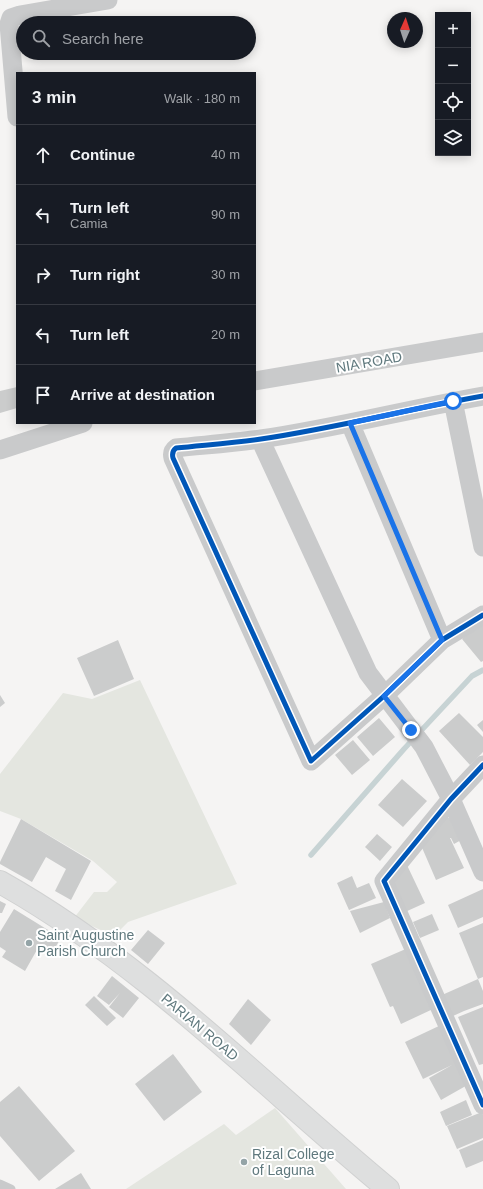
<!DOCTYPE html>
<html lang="en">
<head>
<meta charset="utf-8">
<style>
	:root { --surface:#171b24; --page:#20242c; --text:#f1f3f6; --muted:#9ea1a6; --line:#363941 }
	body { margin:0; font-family:Arial,sans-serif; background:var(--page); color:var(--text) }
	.controls { position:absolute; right:12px; top:12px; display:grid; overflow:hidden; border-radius:0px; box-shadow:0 2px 10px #0003 }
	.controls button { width:36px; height:36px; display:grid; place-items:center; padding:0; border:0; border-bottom:1px solid var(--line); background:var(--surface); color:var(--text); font:20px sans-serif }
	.compass { position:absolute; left:387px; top:12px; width:36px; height:36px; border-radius:50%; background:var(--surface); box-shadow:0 2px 10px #0003; rotate:3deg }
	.stop { position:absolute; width:12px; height:12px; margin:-9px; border:3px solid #1a73e8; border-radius:50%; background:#fff }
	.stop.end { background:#1a73e8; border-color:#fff; box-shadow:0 1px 4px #0008 }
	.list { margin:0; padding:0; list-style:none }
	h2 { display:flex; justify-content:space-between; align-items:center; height:52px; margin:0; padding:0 16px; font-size:17px }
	h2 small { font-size:13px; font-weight:400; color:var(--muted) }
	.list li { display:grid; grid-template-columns:26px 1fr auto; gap:12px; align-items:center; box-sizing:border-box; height:60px; padding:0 16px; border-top:1px solid var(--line) }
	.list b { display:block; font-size:15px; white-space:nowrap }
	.list p { margin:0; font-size:13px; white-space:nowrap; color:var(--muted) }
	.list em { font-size:13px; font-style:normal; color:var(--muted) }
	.icon { flex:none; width:22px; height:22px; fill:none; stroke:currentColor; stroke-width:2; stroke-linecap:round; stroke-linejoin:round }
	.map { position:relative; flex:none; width:483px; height:1189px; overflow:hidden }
	.search { position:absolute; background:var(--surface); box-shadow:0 2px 10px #0003; left:16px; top:16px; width:240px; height:44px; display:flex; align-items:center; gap:10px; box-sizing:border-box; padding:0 14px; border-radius:22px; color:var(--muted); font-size:15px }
	.panel { position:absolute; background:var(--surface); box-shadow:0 2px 10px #0003; left:16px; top:72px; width:240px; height:352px; border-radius:0px }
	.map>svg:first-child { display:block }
	.green { fill:#e4e6e0 }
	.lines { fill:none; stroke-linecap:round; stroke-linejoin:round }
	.stream { stroke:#c7d3d4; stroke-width:5.5 }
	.building { fill:#cbcccc }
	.secondary-casing { stroke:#d0d1d1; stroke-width:24 }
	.service { stroke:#c9cacb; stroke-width:9 }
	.minor { stroke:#c9cacb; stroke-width:19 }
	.secondary { stroke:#dedfdf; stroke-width:22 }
	.cycleway-casing { stroke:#fff; stroke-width:8 }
	.cycleway { stroke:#0057b8; stroke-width:5 }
	.route { stroke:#1a73e8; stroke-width:5 }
	.poi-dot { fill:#94a4a7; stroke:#fff; stroke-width:1.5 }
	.labels { text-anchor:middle; stroke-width:4; stroke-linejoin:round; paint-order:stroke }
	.street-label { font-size:14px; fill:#60797e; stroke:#fff }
	.poi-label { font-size:14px; fill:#60797e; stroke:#fff; text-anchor:start }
</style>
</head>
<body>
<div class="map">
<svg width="483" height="1189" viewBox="0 0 483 1189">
	<rect width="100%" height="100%" fill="#f5f4f3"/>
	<!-- green -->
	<path class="green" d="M140,680L237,884L128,922L114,936L74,918L94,892H107L117,882L93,861L21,819L0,811V774L63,693L92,699Z
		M275,1108L346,1189H126L224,1124L236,1135Z"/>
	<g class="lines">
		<!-- stream -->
		<path class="stream" d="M311,855L404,749L472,676L483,670"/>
	</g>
	<!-- building -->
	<path class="building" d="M17,387V408L0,413V391Z
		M483,620V661L481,662L462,639Z
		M118,640L134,679L94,696L77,658Z
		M0,695L5,703L0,707Z
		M459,713L483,737V752L470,765L439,731Z
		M379,718L395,737L373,756L357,737Z
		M483,720V732L477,725Z
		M353,740L370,760L352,775L335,755Z
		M402,779L427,801L403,827L378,805Z
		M443,817L452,818L463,839L454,844L451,838H450L464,868L436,880L420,843Z
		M21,819L91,861L71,900L55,891L66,869L46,857L32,882L0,864V862Z
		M377,834L392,847L380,861L365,847Z
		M406,863L425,903L405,912L391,882Z
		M352,876L357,888L369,883L376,898L349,910L337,883Z
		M483,889V917L458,928L448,905Z
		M0,901L6,904L2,913H0Z
		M384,902L390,918L360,933L350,911Z
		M14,909L61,938L50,956L38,948L25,971L2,957L6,951L0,947V932Z
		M432,914L439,930L420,938L413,922Z
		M483,923V977L478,979L459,933Z
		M148,930L165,943L148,964L131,950Z
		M408,948L433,1009L401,1024L393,1006L390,1007L371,964Z
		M112,976L139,998L123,1018L109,1007L120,993L109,1005L97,996Z
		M478,979L483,991V1004L464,1011L453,1016L442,995Z
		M94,996L116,1018L107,1026L85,1005Z
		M248,999L271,1020L251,1045L229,1024Z
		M483,1007V1064L479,1065L458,1017Z
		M441,1025L471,1083L441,1100L429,1078L452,1065L423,1079L405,1042Z
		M173,1054L202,1092L164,1121L135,1084Z
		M19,1086L75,1151L39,1181L0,1136V1102Z
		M466,1100L472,1115L446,1126L440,1112Z
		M482,1112L483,1115V1138L457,1149L447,1126Z
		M483,1140V1161L466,1168L459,1150Z
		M81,1173L91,1189H55Z"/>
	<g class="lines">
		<defs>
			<path id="secondary" d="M0,882C105,941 196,1021 285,1100C319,1130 353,1160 388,1189"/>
		</defs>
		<!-- secondary casing -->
		<use href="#secondary" class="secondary-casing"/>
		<!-- service -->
		<path class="service" d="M0,1184L11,1189"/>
		<!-- minor -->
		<path class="minor" d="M17,117L9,24L11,18L20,15L108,0
			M255,381L483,342
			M483,396C409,409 336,428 261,439C233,443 204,445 176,448C172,451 172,454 173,458L311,761L384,696L442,640L483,615
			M453,401L483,547
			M350,423L442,640
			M260,439L368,673L424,747L451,799L483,872
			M0,450L83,423
			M483,765L451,799L384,881L483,1105"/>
		<!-- secondary -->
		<use href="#secondary" class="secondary"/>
		<defs>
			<path id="cycleway" d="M483,396C409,409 336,428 261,439C233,443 204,445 176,448C172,451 172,454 173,458L311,761L384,696L442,640L483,615
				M483,765L451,799L384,881L483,1105"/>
		</defs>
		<!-- cycleway casing -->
		<use href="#cycleway" class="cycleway-casing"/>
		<!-- cycleway -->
		<use href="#cycleway" class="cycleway"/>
	</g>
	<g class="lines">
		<!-- route -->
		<path class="route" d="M411,730L384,696L442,640L350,423L453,401"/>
	</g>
	<!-- markers -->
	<g class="poi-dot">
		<circle cx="29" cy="943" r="4"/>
		<circle cx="244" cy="1162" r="4"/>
	</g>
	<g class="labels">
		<!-- street labels -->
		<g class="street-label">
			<text transform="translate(369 362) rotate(-10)" y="5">NIA ROAD</text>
			<text transform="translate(200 1027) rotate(40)" y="5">PARIAN ROAD</text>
		</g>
		<!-- poi labels -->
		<g class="poi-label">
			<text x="37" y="940">Saint Augustine<tspan x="37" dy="16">Parish Church</tspan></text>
			<text x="252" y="1159">Rizal College<tspan x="252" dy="16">of Laguna</tspan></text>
		</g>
	</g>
</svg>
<div class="controls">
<button>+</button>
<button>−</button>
<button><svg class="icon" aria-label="locate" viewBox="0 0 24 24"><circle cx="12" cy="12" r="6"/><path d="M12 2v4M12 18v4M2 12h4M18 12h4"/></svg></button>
<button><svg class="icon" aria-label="layers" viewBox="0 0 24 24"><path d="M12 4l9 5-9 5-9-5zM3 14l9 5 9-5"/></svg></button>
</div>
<svg class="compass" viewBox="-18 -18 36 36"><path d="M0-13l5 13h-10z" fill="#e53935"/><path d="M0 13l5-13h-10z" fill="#9ea1a6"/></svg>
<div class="stop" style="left:453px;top:401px"></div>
<div class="stop end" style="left:411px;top:730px"></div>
<div class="search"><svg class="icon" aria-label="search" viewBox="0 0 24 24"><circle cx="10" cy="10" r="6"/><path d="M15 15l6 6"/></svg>Search here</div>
<section class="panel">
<h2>3 min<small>Walk · 180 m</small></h2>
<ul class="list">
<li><svg class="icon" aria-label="ahead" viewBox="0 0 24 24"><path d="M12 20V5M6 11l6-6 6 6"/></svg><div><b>Continue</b></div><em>40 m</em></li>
<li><svg class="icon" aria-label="left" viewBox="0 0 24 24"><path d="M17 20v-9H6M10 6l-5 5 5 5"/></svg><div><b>Turn left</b><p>Camia</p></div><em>90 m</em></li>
<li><svg class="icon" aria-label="right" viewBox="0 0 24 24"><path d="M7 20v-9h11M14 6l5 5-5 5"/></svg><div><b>Turn right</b></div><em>30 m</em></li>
<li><svg class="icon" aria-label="left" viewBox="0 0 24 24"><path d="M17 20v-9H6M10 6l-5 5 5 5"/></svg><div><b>Turn left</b></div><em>20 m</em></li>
<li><svg class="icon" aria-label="arrive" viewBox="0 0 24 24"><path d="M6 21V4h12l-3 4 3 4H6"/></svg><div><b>Arrive at destination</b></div></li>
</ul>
</section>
</div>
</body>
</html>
